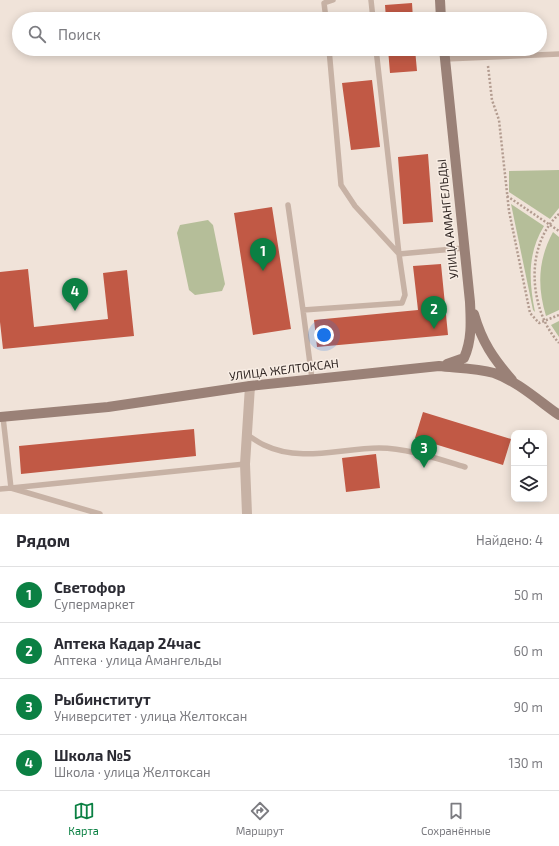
<!DOCTYPE html>
<html lang="ru">
<head>
<meta charset="utf-8">
<style>
	:root { --surface:#fff; --page:#f7f7f7; --text:#2b2b33; --muted:#7c7c81; --line:#e1e1e2; --accent:#0b8043 }
	body { margin:0; font-family:"Exo 2",sans-serif; background:var(--page); color:var(--text) }
	.controls { position:absolute; right:12px; bottom:12px; display:grid; overflow:hidden; border-radius:8px; box-shadow:0 2px 10px #0003 }
	.controls button { width:36px; height:36px; display:grid; place-items:center; padding:0; border:0; border-bottom:1px solid var(--line); background:var(--surface); color:var(--text); font:20px sans-serif }
	.you { position:absolute; left:324px; top:335px; width:14px; height:14px; margin:-10px; border:3px solid #fff; border-radius:50%; background:#1a73e8; box-shadow:0 0 0 6px #1a73e833 }
	.badge { display:grid; place-items:center; width:26px; height:26px; border-radius:50%; background:var(--accent); color:#fff; font-size:13px; font-weight:700 }
	.pin { position:absolute; translate:-50% -33px; filter:drop-shadow(0 1px 2px #0008) }
	.pin::after { content:''; position:absolute; top:21px; width:14px; height:12px; background:inherit; clip-path:polygon(0 0,100% 0,50% 100%) }
	.list { margin:0; padding:0; list-style:none }
	h2 { display:flex; justify-content:space-between; align-items:center; height:52px; margin:0; padding:0 16px; font-size:17px }
	h2 small { font-size:13px; font-weight:400; color:var(--muted) }
	.list li { display:grid; grid-template-columns:26px 1fr auto; gap:12px; align-items:center; box-sizing:border-box; height:56px; padding:0 16px; border-top:1px solid var(--line) }
	.list b { display:block; font-size:15px; white-space:nowrap }
	.list p { margin:0; font-size:13px; white-space:nowrap; color:var(--muted) }
	.list em { font-size:13px; font-style:normal; color:var(--muted) }
	.icon { flex:none; width:22px; height:22px; fill:none; stroke:currentColor; stroke-width:2; stroke-linecap:round; stroke-linejoin:round }
	.map { position:relative; flex:none; width:559px; height:514px; overflow:hidden }
	.search { position:absolute; background:var(--surface); box-shadow:0 2px 10px #0003; left:12px; right:12px; top:12px; height:44px; display:flex; align-items:center; gap:10px; box-sizing:border-box; padding:0 14px; border-radius:22px; color:var(--muted); font-size:15px }
	.sheet { height:276px; background:var(--surface) }
	nav { display:flex; justify-content:space-around; align-items:center; box-sizing:border-box; height:56px; border-top:1px solid var(--line); background:var(--surface); font-size:11px; color:var(--muted) }
	nav a { display:grid; justify-items:center; gap:2px }
	nav .on { color:var(--accent) }
	.map>svg:first-child { display:block }
	.green { fill:#b5be99 }
	.building { fill:#c15945 }
	.lines { fill:none; stroke-linecap:round; stroke-linejoin:round }
	.path { stroke:#b39c90; stroke-width:2.5; stroke-dasharray:2 2; stroke-linecap:butt }
	.lane { stroke:#c7b2a5; stroke-width:5.5 }
	.street { stroke:#c7b2a5; stroke-width:10 }
	.secondary { stroke:#9a8177; stroke-width:10 }
	.labels { text-anchor:middle; stroke-width:3; stroke-linejoin:round; paint-order:stroke }
	.street-label { font-size:12px; fill:#332926; stroke:#f8ede4 }
</style>
</head>
<body>
<div class="map">
<svg width="559" height="514" viewBox="0 0 559 514">
	<rect width="100%" height="100%" fill="#f0e3d9"/>
	<!-- green -->
	<path class="green" d="M559,170V208L550,219L509,192V171Z
		M511,204L544,226C527,254 529,281 535,312L533,310Z
		M208,220L213,225L225,284L222,291L195,295L189,290L177,233L180,225Z
		M553,232L559,237V310L546,316C537,286 538,260 553,232Z
		M559,321V337L551,325Z"/>
	<!-- building -->
	<path class="building" d="M412,3L413,19H386L385,5Z
		M388,49H415L417,71L390,73Z
		M372,80L380,147L351,150L342,83Z
		M428,154L433,222L403,224L398,157Z
		M272,207L291,329L253,335L234,213Z
		M441,264L448,335L317,347L314,320L418,310L413,266Z
		M28,269L34,327L108,319L103,273L127,270L134,336L3,349L0,322V272Z
		M423,412L511,439L503,465L415,438Z
		M194,429L196,456L21,474L19,446Z
		M376,454L380,488L346,492L342,458Z"/>
	<g class="lines">
		<!-- path -->
		<path class="path" d="M488,66L492,100L499,120L509,211L530,313L539,323L559,315
			M507,196L559,231
			M559,214C524,246 529,310 559,343"/>
		<!-- lane -->
		<path class="lane" d="M371,0L373,19
			M326,19L324,3L333,0
			M329,49L341,185L355,206L399,254L464,248
			M445,59L559,54
			M288,205L303,310L402,303L405,295L399,254L376,49
			M303,310L312,379
			M3,417L11,488L245,464
			M246,434C252,438 258,442 264,445C301,463 341,448 379,448C408,448 438,459 465,467
			M0,489L11,488L100,514"/>
		<!-- street -->
		<path class="street" d="M247,514L245,464L250,386"/>
		<!-- secondary -->
		<path class="secondary" d="M440,0L441,19
			M444,49L470,302C471,322 472,340 464,358L447,364
			M474,314C482,342 493,358 512,380
			M0,417L108,407L250,386L439,366C457,368 476,368 494,373C517,381 539,401 559,415"/>
	</g>
	<g class="labels">
		<!-- street labels -->
		<g class="street-label">
			<text transform="translate(448 219) rotate(-96)" y="4">УЛИЦА АМАНГЕЛЬДЫ</text>
			<text transform="translate(284 370) rotate(-7)" y="4">УЛИЦА ЖЕЛТОКСАН</text>
		</g>
	</g>
</svg>
<div class="controls">
<button><svg class="icon" aria-label="locate" viewBox="0 0 24 24"><circle cx="12" cy="12" r="6"/><path d="M12 2v4M12 18v4M2 12h4M18 12h4"/></svg></button>
<button><svg class="icon" aria-label="layers" viewBox="0 0 24 24"><path d="M12 4l9 5-9 5-9-5zM3 14l9 5 9-5"/></svg></button>
</div>
<div class="you"></div>
<div class="pin badge" style="left:263px;top:271px">1</div>
<div class="pin badge" style="left:434px;top:329px">2</div>
<div class="pin badge" style="left:424px;top:468px">3</div>
<div class="pin badge" style="left:75px;top:311px">4</div>
<div class="search"><svg class="icon" aria-label="search" viewBox="0 0 24 24"><circle cx="10" cy="10" r="6"/><path d="M15 15l6 6"/></svg>Поиск</div>
</div>
<section class="sheet">
<h2>Рядом<small>Найдено: 4</small></h2>
<ul class="list">
<li><span class="badge">1</span><div><b>Светофор</b><p>Супермаркет</p></div><em>50 m</em></li>
<li><span class="badge">2</span><div><b>Аптека Кадар 24час</b><p>Аптека · улица Амангельды</p></div><em>60 m</em></li>
<li><span class="badge">3</span><div><b>Рыбинститут</b><p>Университет · улица Желтоксан</p></div><em>90 m</em></li>
<li><span class="badge">4</span><div><b>Школа №5</b><p>Школа · улица Желтоксан</p></div><em>130 m</em></li>
</ul>
</section>
<nav>
<a class="on"><svg class="icon" aria-label="map" viewBox="0 0 24 24"><path d="M3 6l6-2 6 2 6-2v14l-6 2-6-2-6 2zM9 4v14M15 6v14"/></svg>Карта</a>
<a><svg class="icon" aria-label="directions" viewBox="0 0 24 24"><path d="M12 3l9 9-9 9-9-9zM9 14v-3h6M13 9l2 2-2 2"/></svg>Маршрут</a>
<a><svg class="icon" aria-label="saved" viewBox="0 0 24 24"><path d="M7 4h10v16l-5-4-5 4z"/></svg>Сохранённые</a>
</nav>
</body>
</html>
